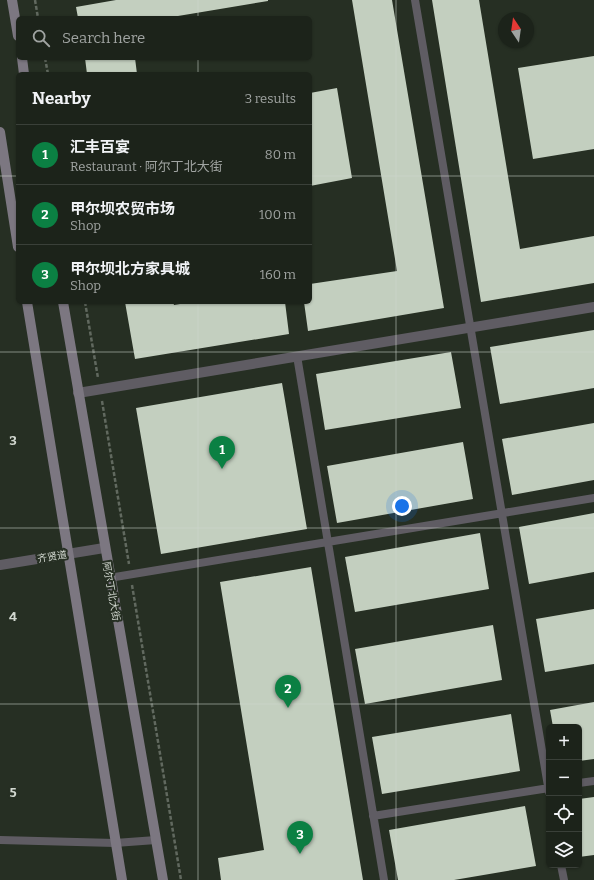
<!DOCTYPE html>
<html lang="en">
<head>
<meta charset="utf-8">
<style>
	:root { --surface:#1c231a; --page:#292f27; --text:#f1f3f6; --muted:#a0a4a2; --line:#3a4039; --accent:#0b8043 }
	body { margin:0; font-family:Bitter,"Noto Sans SC",serif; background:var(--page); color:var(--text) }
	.controls { position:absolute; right:12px; bottom:12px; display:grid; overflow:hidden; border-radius:6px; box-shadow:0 1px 3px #0004 }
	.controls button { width:36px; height:36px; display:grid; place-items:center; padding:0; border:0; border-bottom:1px solid var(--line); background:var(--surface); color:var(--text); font:20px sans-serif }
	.compass { position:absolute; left:498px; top:12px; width:36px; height:36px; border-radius:50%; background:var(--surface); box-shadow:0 1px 3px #0004; rotate:347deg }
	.you { position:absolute; left:402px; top:506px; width:14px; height:14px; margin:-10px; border:3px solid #fff; border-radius:50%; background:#1a73e8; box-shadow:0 0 0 6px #1a73e833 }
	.badge { display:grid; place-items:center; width:26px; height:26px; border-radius:50%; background:var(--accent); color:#fff; font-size:13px; font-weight:700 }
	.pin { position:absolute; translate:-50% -33px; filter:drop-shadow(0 1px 2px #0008) }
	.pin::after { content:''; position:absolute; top:21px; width:14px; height:12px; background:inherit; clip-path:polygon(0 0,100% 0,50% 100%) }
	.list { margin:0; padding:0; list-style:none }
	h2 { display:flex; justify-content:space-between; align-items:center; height:52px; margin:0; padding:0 16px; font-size:17px }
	h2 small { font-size:13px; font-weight:400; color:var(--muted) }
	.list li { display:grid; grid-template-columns:26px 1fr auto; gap:12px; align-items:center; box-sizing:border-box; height:60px; padding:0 16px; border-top:1px solid var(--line) }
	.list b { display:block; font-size:15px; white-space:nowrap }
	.list p { margin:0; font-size:13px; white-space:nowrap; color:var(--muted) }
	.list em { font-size:13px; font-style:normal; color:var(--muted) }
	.icon { flex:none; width:22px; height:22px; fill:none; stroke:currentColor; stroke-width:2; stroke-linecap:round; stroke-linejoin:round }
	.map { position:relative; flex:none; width:594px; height:880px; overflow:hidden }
	.search { position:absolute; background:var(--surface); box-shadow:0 1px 3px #0004; left:16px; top:16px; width:296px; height:44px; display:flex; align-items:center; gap:10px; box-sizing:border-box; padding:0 14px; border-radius:6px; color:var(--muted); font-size:15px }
	.panel { position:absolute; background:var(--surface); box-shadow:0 1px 3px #0004; left:16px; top:72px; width:296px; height:232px; border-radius:6px }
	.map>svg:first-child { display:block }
	.building { fill:#c3cfbf }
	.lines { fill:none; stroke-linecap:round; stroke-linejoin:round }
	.path { stroke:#61695f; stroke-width:2.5; stroke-dasharray:4 2; stroke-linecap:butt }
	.service { stroke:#5f5c63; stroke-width:8 }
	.minor { stroke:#5f5c63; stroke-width:10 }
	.tertiary { stroke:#5f5c63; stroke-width:10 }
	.secondary { stroke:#7c7781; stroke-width:10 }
	.grid { fill:none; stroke:#d2d8d0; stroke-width:1; stroke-opacity:0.55 }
	.labels { text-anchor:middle; stroke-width:4; stroke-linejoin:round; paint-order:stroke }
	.street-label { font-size:10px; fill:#d2d8d0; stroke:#262f23 }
	.grid-label { font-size:13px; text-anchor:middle; font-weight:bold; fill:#d2d8d0; stroke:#262f23; stroke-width:4; stroke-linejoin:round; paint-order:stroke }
</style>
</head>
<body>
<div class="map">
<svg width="594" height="880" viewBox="0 0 594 880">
	<rect width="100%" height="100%" fill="#262f23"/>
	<!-- building -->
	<path class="building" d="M116,0H268V1L166,18H78L76,7Z
		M352,0H392L444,308L308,331L304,302H310V284L397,271Z
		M432,0H479L520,249L594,236V283L481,302Z
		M594,56V149L533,159L518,68Z
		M85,58H135L137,74H87Z
		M337,88L352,178L310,186V93Z
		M125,302H173L174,305L192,302H285L289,334L135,359Z
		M594,330V388L500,404L490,347Z
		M451,352L461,408L325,430L316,374Z
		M282,383L307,529L161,554L136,408Z
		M594,423V480L512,495L502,439Z
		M463,442L473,499L337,523L327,466Z
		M594,513V572L529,584L519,527Z
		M480,533L489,589L355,612L345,557Z
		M311,567L363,880H221L218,858L264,850L220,582Z
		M594,609V664L545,672L536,619Z
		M493,625L502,680L365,704L355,649Z
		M594,702V759L579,761V727H553L550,710Z
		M511,714L520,771L382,794L372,737Z
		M594,797V855L579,857V799Z
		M525,806L536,866L454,880H398L389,830Z"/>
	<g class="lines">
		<!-- path -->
		<path class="path" d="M35,0L38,18
			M45,58L48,74
			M85,302L98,378
			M102,401L129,564
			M132,585L181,880"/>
		<!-- service -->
		<path class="service" d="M415,0L549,792
			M297,356L384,880
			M109,578L594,498
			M579,783L594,781
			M373,816L549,788
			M0,840L115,843L156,840
			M561,865L564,880"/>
		<!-- minor -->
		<path class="minor" d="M78,393L594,307"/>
		<!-- tertiary -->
		<path class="tertiary" d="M0,565L104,548"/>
		<!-- secondary -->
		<path class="secondary" d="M12,0L18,36
			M22,58L24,74
			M0,132L18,247
			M27,302L122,880
			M63,302L163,880"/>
	</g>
	<!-- grid -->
	<path class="grid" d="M198,0V18M396,0V880M198,58V74M0,176H18M310,176H594M198,302V880M0,352H594M0,528H594M0,704H594"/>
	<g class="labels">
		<!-- street labels -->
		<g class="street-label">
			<text transform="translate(52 556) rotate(-9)" y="4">齐贤道</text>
			<text transform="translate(112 591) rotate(80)" y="4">阿尔丁北大街</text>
		</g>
	</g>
	<g class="grid-label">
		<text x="13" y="445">3</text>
		<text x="13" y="621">4</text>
		<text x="13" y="797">5</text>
	</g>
</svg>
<div class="controls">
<button>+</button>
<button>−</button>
<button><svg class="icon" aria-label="locate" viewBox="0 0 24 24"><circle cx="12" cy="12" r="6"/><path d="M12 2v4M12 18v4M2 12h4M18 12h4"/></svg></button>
<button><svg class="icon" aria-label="layers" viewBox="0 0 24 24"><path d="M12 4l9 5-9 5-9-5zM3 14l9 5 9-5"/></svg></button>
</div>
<svg class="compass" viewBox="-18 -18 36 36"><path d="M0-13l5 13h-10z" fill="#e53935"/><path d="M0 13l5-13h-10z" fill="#a0a4a2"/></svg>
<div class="you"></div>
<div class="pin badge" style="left:222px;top:469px">1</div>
<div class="pin badge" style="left:288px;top:708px">2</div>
<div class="pin badge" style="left:300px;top:854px">3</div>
<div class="search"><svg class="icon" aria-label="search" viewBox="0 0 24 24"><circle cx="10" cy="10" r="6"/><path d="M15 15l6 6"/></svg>Search here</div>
<section class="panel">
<h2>Nearby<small>3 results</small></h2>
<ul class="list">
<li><span class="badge">1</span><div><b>汇丰百宴</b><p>Restaurant · 阿尔丁北大街</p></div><em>80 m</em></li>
<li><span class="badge">2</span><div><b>甲尔坝农贸市场</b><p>Shop</p></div><em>100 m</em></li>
<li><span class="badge">3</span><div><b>甲尔坝北方家具城</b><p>Shop</p></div><em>160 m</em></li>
</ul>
</section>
</div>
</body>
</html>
